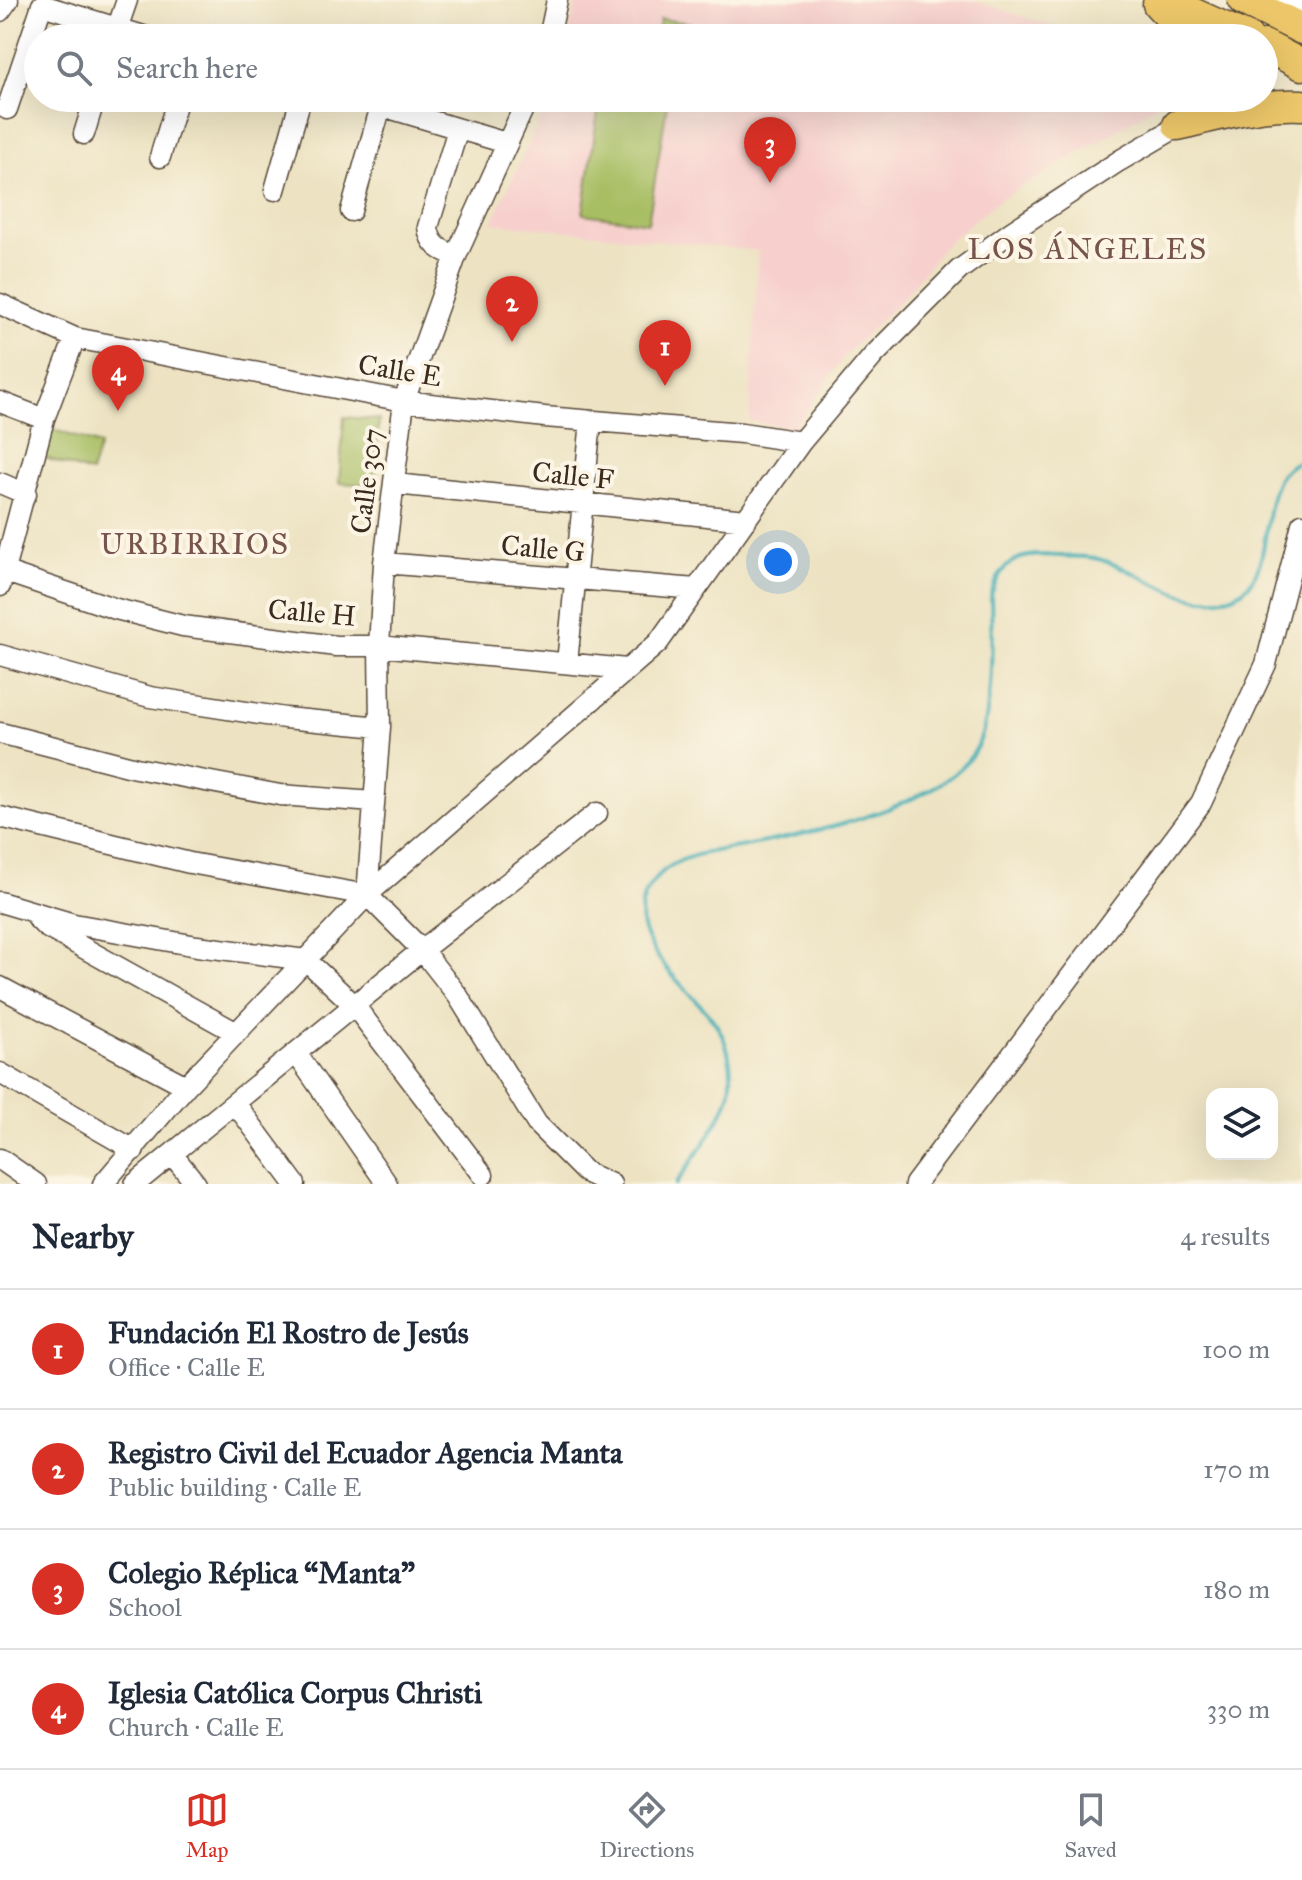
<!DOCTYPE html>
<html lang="en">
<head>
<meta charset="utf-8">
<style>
	:root { --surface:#fff; --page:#f6f6f7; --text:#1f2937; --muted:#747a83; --line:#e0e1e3; --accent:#d93025 }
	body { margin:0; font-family:"IM FELL Great Primer",serif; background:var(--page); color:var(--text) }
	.controls { position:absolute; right:24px; bottom:24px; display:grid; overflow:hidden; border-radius:16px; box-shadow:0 8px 32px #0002 }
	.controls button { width:72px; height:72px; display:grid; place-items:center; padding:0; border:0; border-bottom:2px solid var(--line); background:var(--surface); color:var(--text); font:40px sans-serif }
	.you { position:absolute; left:778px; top:562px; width:28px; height:28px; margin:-20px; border:6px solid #fff; border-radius:50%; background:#1a73e8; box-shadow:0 0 0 12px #1a73e833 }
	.badge { display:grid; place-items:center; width:52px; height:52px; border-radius:50%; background:var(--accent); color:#fff; font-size:26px; font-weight:700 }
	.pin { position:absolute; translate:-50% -66px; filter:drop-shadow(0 2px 4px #0008) }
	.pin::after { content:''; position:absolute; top:42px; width:28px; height:24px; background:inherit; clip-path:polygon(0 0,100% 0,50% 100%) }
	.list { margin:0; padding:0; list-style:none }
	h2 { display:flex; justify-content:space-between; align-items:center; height:104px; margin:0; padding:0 32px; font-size:34px }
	h2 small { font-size:26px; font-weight:400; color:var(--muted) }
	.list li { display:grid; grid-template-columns:52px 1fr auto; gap:24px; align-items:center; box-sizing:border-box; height:120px; padding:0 32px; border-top:2px solid var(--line) }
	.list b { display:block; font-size:30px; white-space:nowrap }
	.list p { margin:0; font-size:26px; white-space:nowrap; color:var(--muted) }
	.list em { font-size:26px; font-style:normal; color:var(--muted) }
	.icon { flex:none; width:44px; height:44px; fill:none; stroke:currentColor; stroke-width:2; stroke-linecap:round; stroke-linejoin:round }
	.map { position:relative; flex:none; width:1302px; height:1184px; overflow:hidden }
	.search { position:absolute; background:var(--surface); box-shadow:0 8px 32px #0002; left:24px; right:24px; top:24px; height:88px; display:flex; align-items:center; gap:20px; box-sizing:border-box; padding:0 28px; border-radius:44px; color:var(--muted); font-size:30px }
	.sheet { height:584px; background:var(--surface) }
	nav { display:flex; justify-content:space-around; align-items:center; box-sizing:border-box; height:112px; border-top:2px solid var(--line); background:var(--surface); font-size:22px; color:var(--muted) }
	nav a { display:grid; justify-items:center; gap:4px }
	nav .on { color:var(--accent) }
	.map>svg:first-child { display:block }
	.built { fill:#f7d0cd }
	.green { fill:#a7be63; stroke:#717440; stroke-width:2 }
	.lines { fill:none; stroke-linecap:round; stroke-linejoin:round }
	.stream { stroke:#3cadb5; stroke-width:4 }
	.minor-casing { stroke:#564637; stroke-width:23 }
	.highway-casing { stroke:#564637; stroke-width:33 }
	.minor { stroke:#fff; stroke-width:20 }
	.highway { stroke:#ecc669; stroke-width:30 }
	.labels { text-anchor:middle; stroke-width:8; stroke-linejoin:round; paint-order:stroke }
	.street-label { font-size:28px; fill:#3b2a1e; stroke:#fcf5e5 }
	.neighbourhood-label { font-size:30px; letter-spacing:2px; fill:#78554c; stroke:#fcf5e5 }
</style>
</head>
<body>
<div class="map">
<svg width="1302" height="1184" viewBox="0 0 1302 1184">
	<rect width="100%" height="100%" fill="#fcf5e5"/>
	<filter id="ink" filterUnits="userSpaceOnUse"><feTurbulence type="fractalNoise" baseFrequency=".0125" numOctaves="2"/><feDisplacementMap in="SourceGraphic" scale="16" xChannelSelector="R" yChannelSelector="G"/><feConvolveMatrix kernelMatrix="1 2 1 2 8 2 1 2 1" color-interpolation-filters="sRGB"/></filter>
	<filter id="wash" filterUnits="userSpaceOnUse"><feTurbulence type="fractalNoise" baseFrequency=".006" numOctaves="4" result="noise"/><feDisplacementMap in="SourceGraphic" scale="32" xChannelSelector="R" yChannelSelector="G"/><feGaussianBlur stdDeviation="1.8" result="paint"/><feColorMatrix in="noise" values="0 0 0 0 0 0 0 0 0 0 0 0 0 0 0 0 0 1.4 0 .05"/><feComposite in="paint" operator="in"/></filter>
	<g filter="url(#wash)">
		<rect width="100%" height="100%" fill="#ede3c3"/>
		<!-- built -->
		<path class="built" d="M577,0H972L1089,38H568Z
			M550,98H1166L1113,133L999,200L948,242L902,299L845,355L795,428L749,421L758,251L492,223Z"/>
		<!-- green -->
		<path class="green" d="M660,19L691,23L688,38H657Z
			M715,26L748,30L746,38H713Z
			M600,98L668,99L648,223L583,214Z
			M344,417L379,420L375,485L339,483Z
			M48,428L100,445L91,473L39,456Z"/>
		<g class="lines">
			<!-- stream -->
			<path class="stream" d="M676,1184C691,1161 726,1117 730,1090C734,1065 727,1036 710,1016C679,979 608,926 659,875C682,852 720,851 750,845C809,834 950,805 978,745C994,710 992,635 991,595C1003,556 1023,553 1061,556C1073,557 1086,556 1098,559C1138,569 1174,603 1218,599C1291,594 1244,475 1302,461"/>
		</g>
	</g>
	<g filter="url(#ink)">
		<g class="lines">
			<defs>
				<path id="minor" d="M1266,4L1302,8
					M0,11L8,0
					M114,38L127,0
					M549,38L557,0
					M355,98L506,143
					M7,109L42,5L150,38
					M84,134L95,98
					M160,157L178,98
					M275,190L301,98
					M351,211L381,106
					M456,256C440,250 430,245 428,227L458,129
					M0,304L75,338L404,401L545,417L742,433L801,442
					M0,402L44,419
					M0,483L26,494
					M395,484L746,520
					M384,563L696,589
					M0,570L116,609L183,626L336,646H379L627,669
					M0,586L44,419L75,338
					M0,655L150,697L285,718L380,727
					M567,663L591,421
					M0,733L136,768L280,795L374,802
					M0,817L190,863L367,895L422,950L458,996L537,1124L585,1172L611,1184
					M367,895L380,727L379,646L384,563L404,401L456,256L528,98
					M0,902L74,924L197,946L306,960L354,1005L483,1175
					M38,919L46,927L235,1032
					M0,987L186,1086
					M296,1053L387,1184
					M0,1073L134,1150
					M235,1103L295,1184
					M172,1154L196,1184
					M0,1159L36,1184
					M103,1184L186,1086L367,895L658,643L801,442L874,355L959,270L1011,232L1119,161L1189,120
					M135,1184L422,950L597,813
					M915,1184L1201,803L1266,664L1302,524"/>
				<path id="highway" d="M1163,0L1248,38
					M1243,0L1302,29
					M1158,4L1190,38
					M1264,45L1302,65
					M1178,125C1219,115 1259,103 1302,105"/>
			</defs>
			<!-- minor casing -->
			<use href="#minor" class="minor-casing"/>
			<!-- highway casing -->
			<use href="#highway" class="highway-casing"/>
			<!-- minor -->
			<use href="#minor" class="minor"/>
			<!-- highway -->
			<use href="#highway" class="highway"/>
		</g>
	</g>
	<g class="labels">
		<!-- street labels -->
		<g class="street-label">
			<text transform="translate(400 370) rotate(9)" y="10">Calle E</text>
			<text transform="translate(573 475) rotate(6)" y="10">Calle F</text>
			<text transform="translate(366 481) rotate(-83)" y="10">Calle 307</text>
			<text transform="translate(543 548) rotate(5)" y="10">Calle G</text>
			<text transform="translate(312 612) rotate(5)" y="10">Calle H</text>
		</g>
		<!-- neighbourhood labels -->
		<g class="neighbourhood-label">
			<text x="1088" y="259">LOS ÁNGELES</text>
			<text x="195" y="554">URBIRRIOS</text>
		</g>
	</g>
</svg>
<div class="controls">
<button><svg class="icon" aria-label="layers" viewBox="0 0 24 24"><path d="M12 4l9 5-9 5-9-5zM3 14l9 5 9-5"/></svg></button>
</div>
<div class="you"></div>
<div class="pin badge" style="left:665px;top:386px">1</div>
<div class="pin badge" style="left:512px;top:342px">2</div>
<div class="pin badge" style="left:770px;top:183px">3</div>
<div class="pin badge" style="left:118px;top:411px">4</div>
<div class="search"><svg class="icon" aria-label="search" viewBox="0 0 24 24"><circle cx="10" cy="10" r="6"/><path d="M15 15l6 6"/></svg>Search here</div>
</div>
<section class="sheet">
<h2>Nearby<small>4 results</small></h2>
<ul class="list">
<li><span class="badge">1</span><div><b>Fundación El Rostro de Jesús</b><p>Office · Calle E</p></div><em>100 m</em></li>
<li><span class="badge">2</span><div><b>Registro Civil del Ecuador Agencia Manta</b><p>Public building · Calle E</p></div><em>170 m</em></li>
<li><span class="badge">3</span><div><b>Colegio Réplica “Manta”</b><p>School</p></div><em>180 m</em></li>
<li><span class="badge">4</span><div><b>Iglesia Católica Corpus Christi</b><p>Church · Calle E</p></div><em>330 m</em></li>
</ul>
</section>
<nav>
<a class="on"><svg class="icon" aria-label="map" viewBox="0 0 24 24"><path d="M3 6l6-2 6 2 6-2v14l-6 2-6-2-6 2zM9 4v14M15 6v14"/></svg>Map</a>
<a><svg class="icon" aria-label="directions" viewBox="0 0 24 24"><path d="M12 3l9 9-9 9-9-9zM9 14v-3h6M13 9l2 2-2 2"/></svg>Directions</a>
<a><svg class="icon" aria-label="saved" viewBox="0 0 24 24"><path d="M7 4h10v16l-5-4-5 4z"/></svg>Saved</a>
</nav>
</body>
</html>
